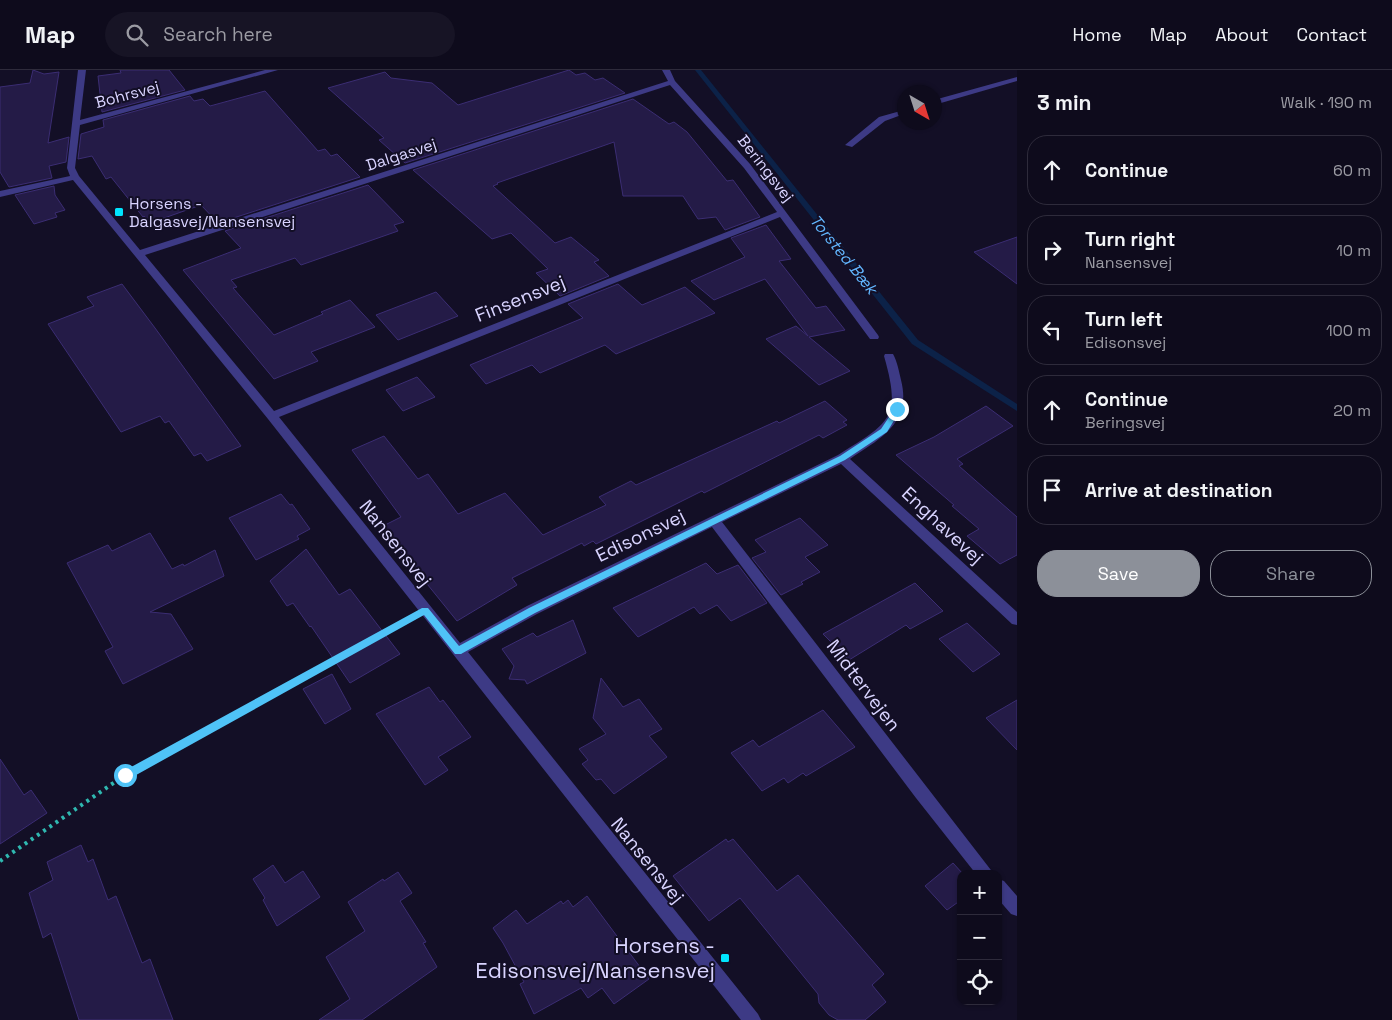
<!DOCTYPE html>
<html lang="en">
<head>
<meta charset="utf-8">
<style>
	:root { --surface:#0e0b1c; --page:#171425; --text:#f1f3f6; --muted:#9b9ba3; --line:#2e2b3b; --accent:#8c9099 }
	body { margin:0; font-family:"Space Grotesk",sans-serif; background:var(--page); color:var(--text) }
	.controls { position:absolute; right:15px; bottom:15px; display:grid; overflow:hidden; border-radius:10px; box-shadow:0 1px 4px #0004 }
	.controls button { width:45px; height:45px; display:grid; place-items:center; padding:0; border:0; border-bottom:1px solid var(--line); background:var(--surface); color:var(--text); font:25px sans-serif }
	.compass { position:absolute; left:897px; top:15px; width:45px; height:45px; border-radius:50%; background:var(--surface); box-shadow:0 1px 4px #0004; rotate:141deg }
	.stop { position:absolute; width:15px; height:15px; margin:-11px; border:4px solid #4fc3f7; border-radius:50%; background:#fff }
	.stop.end { background:#4fc3f7; border-color:#fff; box-shadow:0 1px 5px #0008 }
	.list { margin:0; padding:0; list-style:none }
	h2 { display:flex; justify-content:space-between; align-items:center; height:65px; margin:0; padding:0 20px; font-size:21px }
	h2 small { font-size:16px; font-weight:400; color:var(--muted) }
	.list li { display:grid; grid-template-columns:32px 1fr auto; gap:15px; align-items:center; box-sizing:border-box; height:70px; margin:0 10px 10px; padding:0 10px; border:1px solid var(--line); border-radius:20px }
	.list b { display:block; font-size:19px; white-space:nowrap }
	.list p { margin:0; font-size:16px; white-space:nowrap; color:var(--muted) }
	.list em { font-size:16px; font-style:normal; color:var(--muted) }
	.actions { display:flex; gap:10px; padding:15px 20px }
	.actions a { flex:1; padding:11px 0; border:1px solid var(--accent); border-radius:20px; text-align:center; font-size:18px; color:var(--accent) }
	.actions .main { background:var(--accent); color:#fff }
	.icon { flex:none; width:28px; height:28px; fill:none; stroke:currentColor; stroke-width:2; stroke-linecap:round; stroke-linejoin:round }
	.map { position:relative; flex:none; width:1017px; height:950px; overflow:hidden }
	header { display:flex; align-items:center; gap:30px; box-sizing:border-box; height:70px; padding:0 25px; background:var(--surface); border-bottom:1px solid var(--line) }
	header strong { font-size:24px }
	nav { display:flex; gap:28px; margin-inline-start:auto; font-size:18px }
	.search { width:350px; height:45px; background:var(--page); display:flex; align-items:center; gap:12px; box-sizing:border-box; padding:0 18px; border-radius:28px; color:var(--muted); font-size:19px }
	main { display:flex }
	aside { flex:1; background:var(--surface) }
	.map>svg:first-child { display:block }
	.lines { fill:none; stroke-linecap:round; stroke-linejoin:round }
	.stream { fill:#0c2248; fill-rule:evenodd }
	.building { fill:#241b47; stroke:#3b2d73 }
	.path { stroke:#2fb8b0; stroke-width:4; stroke-dasharray:3 4.5; stroke-linecap:butt }
	.lane { fill:#3d3a85; fill-rule:evenodd }
	.street { fill:#3d3a85; fill-rule:evenodd }
	.route { fill:#4fc3f7 }
	.poi-dot { fill:#00e5ff; stroke:#130f26; stroke-width:2 }
	.labels { text-anchor:middle; stroke-width:4; stroke-linejoin:round; paint-order:stroke }
	.far-street-label { font-size:16px; fill:#d9d4ff; stroke:#130f26 }
	.far-poi-label { font-size:16px; fill:#d9d4ff; stroke:#130f26; text-anchor:start }
	.far-water-label { font-size:16px; font-style:italic; fill:#62b6ff; stroke:#130f26 }
	.street-label { font-size:19px; fill:#d9d4ff; stroke:#130f26 }
	.near-poi-label { font-size:22px; fill:#d9d4ff; stroke:#130f26; text-anchor:end }
</style>
</head>
<body>
<header>
<strong>Map</strong>
<div class="search"><svg class="icon" aria-label="search" viewBox="0 0 24 24"><circle cx="10" cy="10" r="6"/><path d="M15 15l6 6"/></svg>Search here</div>
<nav><a>Home</a><a>Map</a><a>About</a><a>Contact</a></nav>
</header>
<main>
<div class="map">
<svg width="1017" height="950" viewBox="0 0 1017 950">
	<rect width="100%" height="100%" fill="#130f26"/>
	<g class="lines">
		<!-- stream -->
		<path class="stream" d="M695,0H701L918,270L1017,334V341L912,274Z"/>
	</g>
	<!-- building -->
	<path class="building" d="M33,0L44,4L59,2L48,73L69,67L66,92L49,96L52,108L9,117L0,102V17L30,13Z
		M120,0H169L185,20L102,42L98,6L121,3Z
		M569,0L576,5L585,3L595,10L603,8L625,23L405,93L379,70L384,68L328,18L385,2L391,8L432,13L458,35Z
		M265,21L318,81L325,79L331,86L337,84L360,107L218,153L201,135L150,153L144,146L143,147L111,107L106,109L92,86L78,89L81,64L104,57L103,50L190,26L194,31L203,29L210,36Z
		M633,29L669,54L674,52L687,62L727,111L733,110L760,147L725,160L716,147L698,149L683,126H623L614,72L497,113L498,114L493,116L555,173L571,167L599,190L594,192L609,206L560,226L536,203L548,199L511,163L492,169L413,100Z
		M368,115L404,152L394,155L398,161L301,195L295,188L231,210L237,217L233,218L274,265L323,244L321,242L350,230L375,257L311,282L318,291L274,309L183,200L241,178L225,161Z
		M54,116L55,125L65,140L55,143L57,147L34,154L15,125Z
		M766,155L791,189L779,191L816,238L826,236L845,260L809,267L850,301L819,315L766,269L796,256L808,266L765,209L714,230L691,211L745,187L731,168Z
		M1017,167V214L974,182Z
		M122,214L155,258L241,376L207,391L201,383L194,386L169,351L165,353L160,346L121,362L48,254L94,236L87,227Z
		M618,214L642,235L685,217L715,243L616,284L605,275L540,303L532,295L486,314L470,295L583,248L568,234Z
		M436,222L458,246L398,270L376,245Z
		M417,307L435,327L403,341L386,320Z
		M825,331L847,350L843,352L847,355L823,368L819,365L704,423L702,421L596,474L593,471L584,476L582,473L512,508L517,515L457,551L381,457L401,447L352,380L384,366L418,409L428,404L458,444L505,423L543,465L606,435L599,427L631,411L636,415L777,351L779,353Z
		M986,336L1013,356L957,389L963,394L959,396L1017,447V485L1000,494L967,466L979,459L952,436L954,435L896,385L934,367Z
		M281,424L290,435L292,434L310,459L297,466L299,469L256,490L229,448Z
		M800,448L828,475L805,487L820,502L801,512L803,514L781,525L752,488L766,482L755,470Z
		M150,463L172,499L183,494L184,496L215,480L224,506L150,542L171,544L193,579L123,614L105,581L113,577L67,493L108,475L112,481Z
		M306,479L339,525L350,519L400,584L350,613L311,556L310,557L293,533L287,536L270,511Z
		M706,493L717,504L738,495L767,533L731,551L717,535L700,544L694,537L638,567L613,538Z
		M915,513L943,541L910,559L906,555L849,590L823,564Z
		M573,550L586,583L527,614L525,610L509,609L514,596L502,579L533,563L537,567Z
		M967,553L1000,584L973,602L939,569Z
		M332,604L351,639L325,654L303,619Z
		M601,608L623,637L639,629L662,659L649,666L667,687L614,724L601,709L596,710L582,694L588,690L579,679L606,664L593,648Z
		M429,617L440,632L443,630L471,667L438,687L448,700L425,715L376,644Z
		M1017,630V680L986,648Z
		M823,640L855,677L806,706L803,703L788,713L784,708L762,721L731,683L753,670L759,677Z
		M0,689L24,725L31,720L47,743L0,774Z
		M726,769L728,772L733,769L777,821L798,805L884,904L872,915L886,932L865,950H838L829,945L819,933L818,924L740,828L709,851L673,806Z
		M81,775L88,792L93,789L108,830L116,826L142,893L150,889L173,950H79L51,863L43,868L29,823L53,810L47,792Z
		M953,793L963,804H961V830L947,840L925,816Z
		M273,795L285,813L303,801L320,827L277,856L263,830L265,828L253,809Z
		M398,802L412,823L400,831L426,872L423,873L437,897L362,950H319L350,929L326,887L365,861L348,832L383,809L384,811Z
		M587,826L649,909L614,934L602,918L588,928L581,918L534,944L520,914L524,912L503,873L493,858L516,840L527,854L561,831L563,834L568,830L573,837Z"/>
	<g class="lines">
		<!-- path -->
		<path class="path" d="M0,791L125,705L408,550"/>
		<!-- lane -->
		<path class="lane" d="M1017,7V11L934,35V30Z
			M904,40V44L885,51L852,77L845,75L879,47Z"/>
		<!-- street -->
		<path class="street" d="M78,0H86L80,50L265,0H278L80,55L75,98L79,106L140,180L668,11L662,0H670L675,11L750,94L878,265L879,267L878,269H870L780,147L279,347L460,573L527,536L838,385C890,352 902,349 884,286L885,284H893C897,291 899,301 901,310C912,353 881,368 850,389L1017,542V555L1012,554L841,394L722,452L994,804H976L916,728L712,457L537,544L468,582L758,944L761,950H741L268,349L73,110L0,127V121L70,106L67,98ZM670,15L744,98L777,142L274,341L145,185Z
			M998,809L1004,811L1017,826V846L1011,844L998,829Z"/>
	</g>
	<!-- route -->
	<path class="route" d="M895,338L901,339L887,362L845,390L535,543L461,584H455L424,545L129,709H122V702L422,538H428L459,576L529,538L840,386L881,359Z"/>
	<!-- markers -->
	<g class="poi-dot">
		<rect x="114" y="137" width="10" height="10" rx="2.5"/>
		<rect x="720" y="883" width="10" height="10" rx="2.5"/>
	</g>
	<g class="labels">
		<!-- far-street labels -->
		<g class="far-street-label">
			<text transform="translate(127 24) rotate(-15)" y="6">Bohrsvej</text>
			<text transform="translate(401 84) rotate(-18)" y="6">Dalgasvej</text>
			<text transform="translate(766 98) rotate(52)" y="6">Beringsvej</text>
		</g>
		<!-- far-poi labels -->
		<g class="far-poi-label">
			<text x="129" y="139">Horsens -<tspan x="129" dy="18">Dalgasvej/Nansensvej</tspan></text>
		</g>
		<!-- far-water labels -->
		<g class="far-water-label">
			<text transform="translate(844 184) rotate(51)" y="6">Torsted Bæk</text>
		</g>
		<!-- street labels -->
		<g class="street-label">
			<text transform="translate(520 228) rotate(-22)" y="7">Finsensvej</text>
			<text transform="translate(943 455) rotate(43)" y="7">Enghavevej</text>
			<text transform="translate(640 465) rotate(-26)" y="7">Edisonsvej</text>
			<text transform="translate(396 473) rotate(52)" y="7">Nansensvej</text>
			<text transform="translate(864 615) rotate(53)" y="7">Midtervejen</text>
			<text transform="translate(648 790) rotate(51)" y="7">Nansensvej</text>
		</g>
		<!-- near-poi labels -->
		<g class="near-poi-label">
			<text x="715" y="883">Horsens -<tspan x="715" dy="25">Edisonsvej/Nansensvej</tspan></text>
		</g>
	</g>
</svg>
<div class="controls">
<button>+</button>
<button>−</button>
<button><svg class="icon" aria-label="locate" viewBox="0 0 24 24"><circle cx="12" cy="12" r="6"/><path d="M12 2v4M12 18v4M2 12h4M18 12h4"/></svg></button>
</div>
<svg class="compass" viewBox="-18 -18 36 36"><path d="M0-13l5 13h-10z" fill="#e53935"/><path d="M0 13l5-13h-10z" fill="#9b9ba3"/></svg>
<div class="stop" style="left:125px;top:705px"></div>
<div class="stop end" style="left:897px;top:339px"></div>
</div>
<aside>
<h2>3 min<small>Walk · 190 m</small></h2>
<ul class="list">
<li><svg class="icon" aria-label="ahead" viewBox="0 0 24 24"><path d="M12 20V5M6 11l6-6 6 6"/></svg><div><b>Continue</b></div><em>60 m</em></li>
<li><svg class="icon" aria-label="right" viewBox="0 0 24 24"><path d="M7 20v-9h11M14 6l5 5-5 5"/></svg><div><b>Turn right</b><p>Nansensvej</p></div><em>10 m</em></li>
<li><svg class="icon" aria-label="left" viewBox="0 0 24 24"><path d="M17 20v-9H6M10 6l-5 5 5 5"/></svg><div><b>Turn left</b><p>Edisonsvej</p></div><em>100 m</em></li>
<li><svg class="icon" aria-label="ahead" viewBox="0 0 24 24"><path d="M12 20V5M6 11l6-6 6 6"/></svg><div><b>Continue</b><p>Beringsvej</p></div><em>20 m</em></li>
<li><svg class="icon" aria-label="arrive" viewBox="0 0 24 24"><path d="M6 21V4h12l-3 4 3 4H6"/></svg><div><b>Arrive at destination</b></div></li>
</ul>
<div class="actions"><a class="main">Save</a><a>Share</a></div>
</aside>
</main>
</body>
</html>
